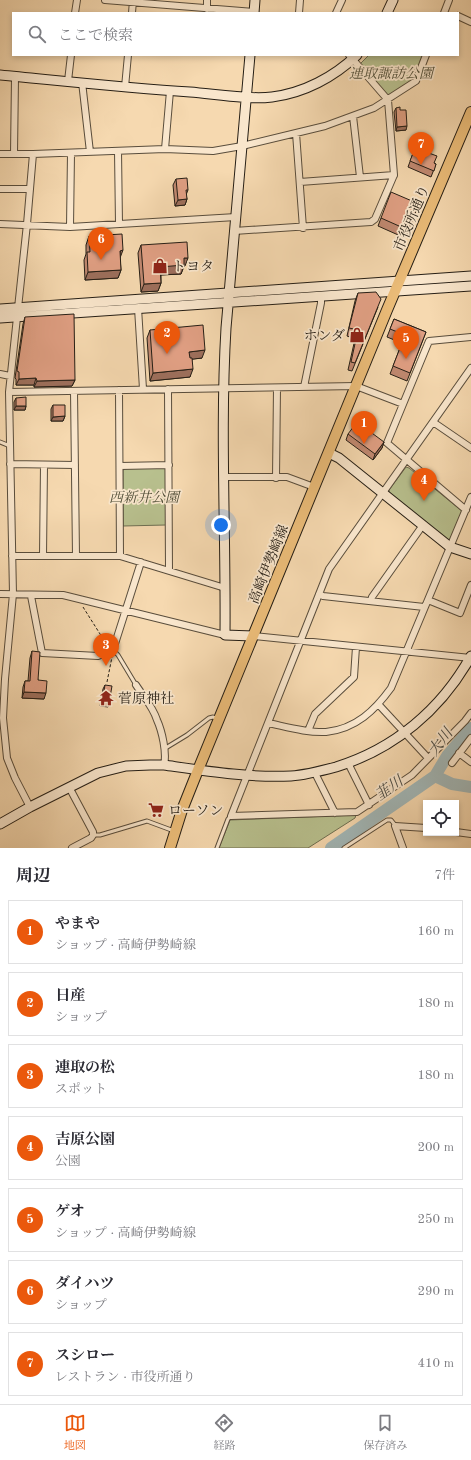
<!DOCTYPE html>
<html lang="ja">
<head>
<meta charset="utf-8">
<style>
	:root { --surface:#fff; --page:#f7f7f7; --text:#2b2b33; --muted:#7c7c81; --line:#e1e1e2; --accent:#ea580c }
	body { margin:0; font-family:"Old Standard TT","Noto Serif JP",serif; background:var(--page); color:var(--text) }
	.controls { position:absolute; right:12px; bottom:12px; display:grid; overflow:hidden; border-radius:0px; box-shadow:0 2px 6px #0003 }
	.controls button { width:36px; height:36px; display:grid; place-items:center; padding:0; border:0; border-bottom:1px solid var(--line); background:var(--surface); color:var(--text); font:20px sans-serif }
	.you { position:absolute; left:221px; top:525px; width:14px; height:14px; margin:-10px; border:3px solid #fff; border-radius:50%; background:#1a73e8; box-shadow:0 0 0 6px #1a73e833 }
	.badge { display:grid; place-items:center; width:26px; height:26px; border-radius:50%; background:var(--accent); color:#fff; font-size:13px; font-weight:700 }
	.pin { position:absolute; translate:-50% -33px; filter:drop-shadow(0 1px 2px #0008) }
	.pin::after { content:''; position:absolute; top:21px; width:14px; height:12px; background:inherit; clip-path:polygon(0 0,100% 0,50% 100%) }
	.list { margin:0; padding:0; list-style:none }
	h2 { display:flex; justify-content:space-between; align-items:center; height:52px; margin:0; padding:0 16px; font-size:17px }
	h2 small { font-size:13px; font-weight:400; color:var(--muted) }
	.list li { display:grid; grid-template-columns:26px 1fr auto; gap:12px; align-items:center; box-sizing:border-box; height:64px; margin:0 8px 8px; padding:0 8px; border:1px solid var(--line); border-radius:0px }
	.list b { display:block; font-size:15px; white-space:nowrap }
	.list p { margin:0; font-size:13px; white-space:nowrap; color:var(--muted) }
	.list em { font-size:13px; font-style:normal; color:var(--muted) }
	.icon { flex:none; width:22px; height:22px; fill:none; stroke:currentColor; stroke-width:2; stroke-linecap:round; stroke-linejoin:round }
	.map { position:relative; flex:none; width:471px; height:848px; overflow:hidden }
	.search { position:absolute; background:var(--surface); box-shadow:0 2px 6px #0003; left:12px; right:12px; top:12px; height:44px; display:flex; align-items:center; gap:10px; box-sizing:border-box; padding:0 14px; border-radius:0px; color:var(--muted); font-size:15px }
	.sheet { height:556px; background:var(--surface) }
	nav { display:flex; justify-content:space-around; align-items:center; box-sizing:border-box; height:56px; border-top:1px solid var(--line); background:var(--surface); font-size:11px; color:var(--muted) }
	nav a { display:grid; justify-items:center; gap:2px }
	nav .on { color:var(--accent) }
	.map>svg:first-child { display:block }
	.green { fill:#b8c08e; stroke:#6e6f52 }
	.lines { fill:none; stroke-linecap:round; stroke-linejoin:round }
	.river { stroke:#a2b7b7; stroke-width:12 }
	.lane-casing { stroke:#594d3c; stroke-width:5 }
	.street-casing { stroke:#594d3c; stroke-width:8 }
	.secondary-casing { stroke:#251e15; stroke-width:11 }
	.primary-casing { stroke:#251e15; stroke-width:12 }
	.path { stroke:#251e15; stroke-width:1; stroke-dasharray:3 2; stroke-linecap:butt }
	.lane { stroke:#f9e6cc; stroke-width:3 }
	.street { stroke:#f9e6cc; stroke-width:6 }
	.secondary { stroke:#f9e6cc; stroke-width:9 }
	.primary { stroke:#ebbc78; stroke-width:10 }
	.wall { fill:#c18971; stroke:#251e15 }
	.shaded-wall { fill:#9d6f5c; stroke:#251e15 }
	.building { fill:#e09f83; stroke:#251e15 }
	.labels { text-anchor:middle; stroke-width:3.5; stroke-linejoin:round; paint-order:stroke }
	.park-label { font-size:14px; font-style:italic; fill:#514f39; stroke:#f9e6cc }
	.street-label { font-size:14px; fill:#251e15; stroke:#f9e6cc }
	.poi-label { font-size:14px; fill:#251e15; stroke:#f9e6cc; text-anchor:start }
	.water-label { font-size:15px; font-style:italic; fill:#4a4c46; stroke:#f9e6cc }
</style>
</head>
<body>
<div class="map">
<svg width="471" height="848" viewBox="0 0 471 848">
	<rect width="100%" height="100%" fill="#f6d9b0"/>
	<filter id="stains"><feTurbulence type="fractalNoise" baseFrequency=".005" numOctaves="4"/><feColorMatrix values="0 0 0 0 .2 0 0 0 0 .09 0 0 0 0 .02 0 0 0 .5 -.17"/></filter>
	<radialGradient id="worn" r=".72"><stop offset=".6" stop-color="#630" stop-opacity="0"/><stop offset="1" stop-color="#630" stop-opacity=".3"/></radialGradient>
	<!-- green -->
	<path class="green" d="M369,55H423L413,80L388,96L360,64Z
		M164,467L166,468V525L123,526V470L126,468Z
		M406,467L409,468L462,511L450,539L448,540L389,493V490Z
		M356,815L355,818L308,848H219L230,820Z"/>
	<g class="lines">
		<!-- river -->
		<path class="river" d="M435,776L452,784L471,787
			M331,848L435,776L447,756L471,728"/>
		<defs>
			<path id="lane" d="M0,442L10,446
				M113,650L118,655L136,685
				M164,749L187,735L209,718L213,717L218,719
				M93,835H100L147,821L174,831
				M217,848L228,819L231,816
				M344,848L387,820H391L395,825"/>
			<path id="street" d="M105,0L254,12
				M207,9V0
				M75,13L77,0
				M132,13L133,0
				M299,13L300,0
				M336,13L342,0
				M444,13L449,0
				M458,16L471,22
				M68,81L71,55
				M82,82L90,152
				M125,87L128,55
				M353,116L360,177
				M296,133L303,228
				M165,149L170,91
				M118,151L119,224
				M0,154H33L165,149L213,151L242,146L296,133L325,126L374,108L416,81L426,55
				M14,154L15,77
				M300,182L394,175
				M0,189H30
				M0,224L70,227L236,217
				M70,227L71,153
				M234,231L371,222L375,219L394,175L388,100L349,55
				M138,308L143,389
				M471,368L329,569L231,816L357,812L412,775L465,721L471,713
				M0,374L10,376
				M304,387L321,303V296
				M168,389L169,570
				M119,390L120,556
				M74,391L76,556
				M9,392L356,386L403,404
				M433,422L471,448
				M10,464L75,465
				M120,466L169,465
				M224,477H287L314,487
				M276,478L277,388
				M466,510L387,443L429,341L471,337
				M12,556H120L225,588
				M43,556L44,465
				M0,594L63,595L225,635
				M319,594L323,596L424,607
				M31,596L42,653L98,656L113,650L141,562
				M428,600L460,613L471,585
				M371,601L372,597L423,525
				M253,636L471,658
				M136,685C143,696 153,707 157,720C162,731 167,753 164,765
				M379,705L428,758
				M268,723C287,727 307,733 326,732C356,729 375,710 391,688L471,497
				M308,731L315,714L354,677L356,647
				M459,753L471,762
				M348,763L369,805
				M452,763L471,738
				M315,773L335,813
				M69,787L93,832V835L91,838L72,848
				M30,807L15,778L7,758L3,718L5,679L13,594L9,392L27,224L33,154
				M456,832L471,834
				M403,848L395,826L426,828"/>
			<path id="secondary" d="M254,13L255,0
				M387,13L393,0
				M250,55L226,328C220,430 226,533 225,635L253,636
				M0,75C63,81 127,88 190,92C215,94 247,100 272,97C304,93 334,77 357,55
				M0,309L471,276
				M0,318L471,286
				M329,453L339,458L450,547L471,554
				M0,824L30,807L98,773L126,766L150,765H164C206,771 249,778 291,776C306,775 321,771 336,767C394,749 441,710 471,656"/>
			<path id="primary" d="M170,848L182,810L198,770L387,310L471,112"/>
		</defs>
		<!-- lane casing -->
		<use href="#lane" class="lane-casing"/>
		<!-- street casing -->
		<use href="#street" class="street-casing"/>
		<!-- secondary casing -->
		<use href="#secondary" class="secondary-casing"/>
		<!-- primary casing -->
		<use href="#primary" class="primary-casing"/>
		<!-- path -->
		<path class="path" d="M83,607L107,645
			M107,682L112,657"/>
		<!-- lane -->
		<use href="#lane" class="lane"/>
		<!-- street -->
		<use href="#street" class="street"/>
		<!-- secondary -->
		<use href="#secondary" class="secondary"/>
		<!-- primary -->
		<use href="#primary" class="primary"/>
	</g>
	<!-- wall -->
	<path class="wall" d="M396,108L400,110L406,130L396,131L394,112Z
		M415,148L434,163L436,164L431,177L408,167Z
		M176,179L188,190L186,195L187,199L185,205L175,206L173,185Z
		M419,204L405,238L378,226L381,218Z
		M89,236L120,258L121,270L118,278L85,280L84,260L86,254V245Z
		M141,245L185,266H184L181,274L161,275V283L158,291L141,292L138,253Z
		M358,293L378,307L352,371L348,370L355,339L347,336L355,301Z
		M25,317L75,380L72,386L34,387V385H16V379L15,378L23,324Z
		M394,319L426,332L407,381L390,374L402,343L387,337Z
		M150,330L202,358L192,359L190,377L150,381L147,338Z
		M16,398L26,406L25,410H14V402Z
		M53,405L65,416L63,421H51V409Z
		M348,434L384,442L382,448L373,460L346,440Z
		M32,651L38,680L44,699L22,698L23,687L25,681H28L30,658Z
		M105,685L109,703L108,707L100,706L103,689Z"/>
	<!-- shaded-wall -->
	<path class="shaded-wall" d="M407,126L406,130L396,131L397,127Z
		M187,199L185,205L175,206L178,200Z
		M123,250L120,258V251Z
		M184,258H188L185,266H184L181,274L157,275L160,267Z
		M121,270L118,278L85,280L88,272Z
		M161,283L158,291L141,292L144,284Z
		M205,350L202,358L186,360L189,352Z
		M193,369L190,377L150,381L153,373Z
		M36,378L34,385H16L19,379Z
		M75,380L72,386L34,387L37,381Z
		M16,406H26L25,410H14Z
		M65,416L63,421H51L53,417Z
		M384,442L382,448L373,460L375,454Z
		M24,692L46,693L44,699L22,698Z"/>
	<!-- building -->
	<path class="building" d="M400,107V110H406L407,126L397,127L396,108Z
		M415,148L437,156L434,163L436,164L434,171L410,161Z
		M187,178L188,190H186L187,199L178,200L176,179Z
		M391,192L419,204L408,230L381,218Z
		M122,234L123,250L120,251L121,270L88,272L87,252H90L89,236Z
		M187,242L188,258H184V265L160,267L161,283L144,284L141,245Z
		M376,292L381,299L355,363L351,362L358,330L349,328L358,293Z
		M74,314L75,380L37,381L36,378L19,379V372L17,371L25,317Z
		M394,319L426,332L410,373L393,366L405,335L390,329Z
		M203,325L205,350L189,352L190,358H192L193,369L153,373L150,330Z
		M26,397V406H16V398Z
		M53,405H65V416L53,417Z
		M357,422L384,442L375,454L348,434Z
		M32,651L40,652L38,680L47,681L46,693L24,692L25,681H30Z
		M105,685L112,686L109,703L102,702Z"/>
	<!-- icons -->
	<defs>
		<symbol id="shop-bare" viewBox="-9 -9 18 18"><path d="M-5-2.5h2.3a2.7 3.5 0 0 1 5.4 0H5L5.5 6h-11ZM-1.5-2.5h3a1.5 2.3 0 0 0-3 0Z" fill="#8f2418" stroke="#f9e6cc" stroke-width="2.5" paint-order="stroke"/></symbol>
		<symbol id="temple-bare" viewBox="-9 -9 18 18"><path d="M0-6L5-2H3V0L6.5 2.5H4V6H1.5V3h-3V6H-4V2.5H-6.5L-3 0V-2H-5Z" fill="#8f2418" stroke="#f9e6cc" stroke-width="2.5" paint-order="stroke"/></symbol>
		<symbol id="supermarket-bare" viewBox="-9 -9 18 18"><path d="M-6-5.5h2.5l.6 2H6L4.5 2H-2.5L-4.4-4H-6ZM-1.5 3.2a1.3 1.3 0 1 0 .1 0ZM3 3.2a1.3 1.3 0 1 0 .1 0Z" fill="#8f2418" stroke="#f9e6cc" stroke-width="2.5" paint-order="stroke"/></symbol>
	</defs>
	<g fill-rule="evenodd">
		<use href="#shop-bare" x="149" y="255" width="22" height="22"/>
		<use href="#shop-bare" x="346" y="324" width="22" height="22"/>
		<use href="#temple-bare" x="95" y="687" width="22" height="22"/>
		<use href="#supermarket-bare" x="145" y="799" width="22" height="22"/>
	</g>
	<g class="labels">
		<!-- park labels -->
		<g class="park-label">
			<text x="391" y="78">連取諏訪公園</text>
			<text x="144" y="502">西新井公園</text>
		</g>
		<!-- street labels -->
		<g class="street-label">
			<text transform="translate(411 218) rotate(-67)" y="5">市役所通り</text>
			<text transform="translate(268 564) rotate(-68)" y="5">高崎伊勢崎線</text>
		</g>
		<!-- poi labels -->
		<g class="poi-label">
			<text x="172" y="271">トヨタ</text>
			<text x="345" y="340" text-anchor="end">ホンダ</text>
			<text x="118" y="703">菅原神社</text>
			<text x="168" y="815">ローソン</text>
		</g>
		<!-- water labels -->
		<g class="water-label">
			<text transform="translate(440 742) rotate(-53)" y="5">大川</text>
			<text transform="translate(389 788) rotate(-35)" y="5">韮川</text>
		</g>
	</g>
	<rect width="100%" height="100%" filter="url(#stains)"/>
	<rect width="100%" height="100%" fill="url(#worn)"/>
</svg>
<div class="controls">
<button><svg class="icon" aria-label="locate" viewBox="0 0 24 24"><circle cx="12" cy="12" r="6"/><path d="M12 2v4M12 18v4M2 12h4M18 12h4"/></svg></button>
</div>
<div class="you"></div>
<div class="pin badge" style="left:364px;top:444px">1</div>
<div class="pin badge" style="left:167px;top:354px">2</div>
<div class="pin badge" style="left:106px;top:666px">3</div>
<div class="pin badge" style="left:424px;top:501px">4</div>
<div class="pin badge" style="left:406px;top:359px">5</div>
<div class="pin badge" style="left:101px;top:260px">6</div>
<div class="pin badge" style="left:421px;top:165px">7</div>
<div class="search"><svg class="icon" aria-label="search" viewBox="0 0 24 24"><circle cx="10" cy="10" r="6"/><path d="M15 15l6 6"/></svg>ここで検索</div>
</div>
<section class="sheet">
<h2>周辺<small>7件</small></h2>
<ul class="list">
<li><span class="badge">1</span><div><b>やまや</b><p>ショップ · 高崎伊勢崎線</p></div><em>160 m</em></li>
<li><span class="badge">2</span><div><b>日産</b><p>ショップ</p></div><em>180 m</em></li>
<li><span class="badge">3</span><div><b>連取の松</b><p>スポット</p></div><em>180 m</em></li>
<li><span class="badge">4</span><div><b>吉原公園</b><p>公園</p></div><em>200 m</em></li>
<li><span class="badge">5</span><div><b>ゲオ</b><p>ショップ · 高崎伊勢崎線</p></div><em>250 m</em></li>
<li><span class="badge">6</span><div><b>ダイハツ</b><p>ショップ</p></div><em>290 m</em></li>
<li><span class="badge">7</span><div><b>スシロー</b><p>レストラン · 市役所通り</p></div><em>410 m</em></li>
</ul>
</section>
<nav>
<a class="on"><svg class="icon" aria-label="map" viewBox="0 0 24 24"><path d="M3 6l6-2 6 2 6-2v14l-6 2-6-2-6 2zM9 4v14M15 6v14"/></svg>地図</a>
<a><svg class="icon" aria-label="directions" viewBox="0 0 24 24"><path d="M12 3l9 9-9 9-9-9zM9 14v-3h6M13 9l2 2-2 2"/></svg>経路</a>
<a><svg class="icon" aria-label="saved" viewBox="0 0 24 24"><path d="M7 4h10v16l-5-4-5 4z"/></svg>保存済み</a>
</nav>
</body>
</html>
